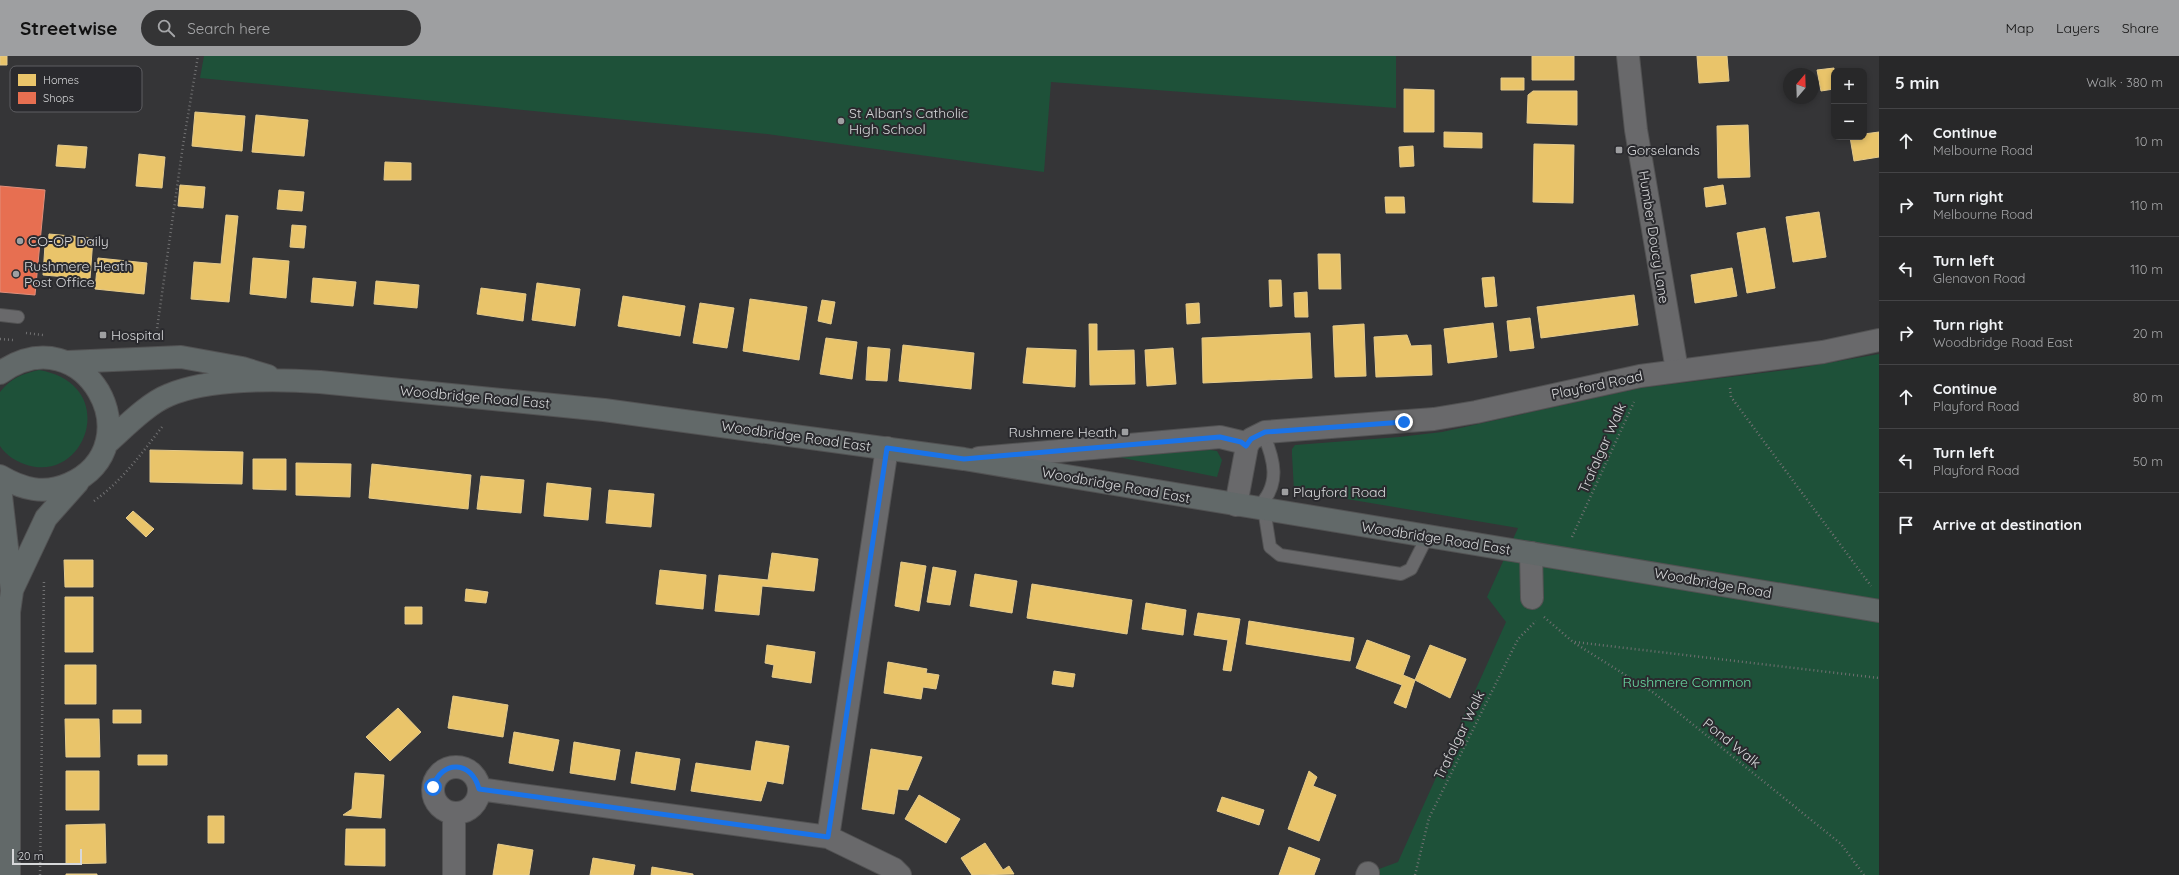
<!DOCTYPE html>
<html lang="en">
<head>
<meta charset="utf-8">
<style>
	:root { --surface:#282829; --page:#343435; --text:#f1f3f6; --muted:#a5a6a8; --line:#444446; --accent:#9e9fa1 }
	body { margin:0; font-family:Quicksand,sans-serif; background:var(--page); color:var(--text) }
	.controls { position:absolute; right:12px; top:12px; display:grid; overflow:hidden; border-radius:8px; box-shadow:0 2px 6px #0003 }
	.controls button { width:36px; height:36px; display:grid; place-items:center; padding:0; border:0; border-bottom:1px solid var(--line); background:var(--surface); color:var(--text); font:20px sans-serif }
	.compass { position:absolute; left:1783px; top:12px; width:36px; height:36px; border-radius:50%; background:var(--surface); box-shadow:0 2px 6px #0003; rotate:19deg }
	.scale { position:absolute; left:12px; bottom:10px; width:70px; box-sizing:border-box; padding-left:4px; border:2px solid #d7d8da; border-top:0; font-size:11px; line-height:14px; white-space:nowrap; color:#d7d8da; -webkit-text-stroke:3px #2a2a2e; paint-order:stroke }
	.stop { position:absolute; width:12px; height:12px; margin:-9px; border:3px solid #1a73e8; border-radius:50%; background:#fff }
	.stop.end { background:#1a73e8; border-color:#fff; box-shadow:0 1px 4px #0008 }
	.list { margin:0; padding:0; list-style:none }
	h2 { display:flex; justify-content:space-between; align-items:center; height:52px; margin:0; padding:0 16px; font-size:17px }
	h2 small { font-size:13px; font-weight:400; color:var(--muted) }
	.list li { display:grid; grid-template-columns:26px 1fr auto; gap:12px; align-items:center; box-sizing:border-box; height:64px; padding:0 16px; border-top:1px solid var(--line) }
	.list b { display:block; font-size:15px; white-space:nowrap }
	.list p { margin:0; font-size:13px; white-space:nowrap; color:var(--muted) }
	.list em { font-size:13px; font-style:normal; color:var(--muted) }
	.icon { flex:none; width:22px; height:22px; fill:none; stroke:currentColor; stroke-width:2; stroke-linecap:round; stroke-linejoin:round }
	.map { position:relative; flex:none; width:1879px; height:819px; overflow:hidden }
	header { display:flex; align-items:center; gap:24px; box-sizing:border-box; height:56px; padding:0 20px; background:var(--accent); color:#111 }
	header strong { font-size:19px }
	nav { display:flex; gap:22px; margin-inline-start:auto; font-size:14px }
	.search { width:280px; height:36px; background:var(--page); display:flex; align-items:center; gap:10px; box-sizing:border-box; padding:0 14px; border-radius:22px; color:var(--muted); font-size:15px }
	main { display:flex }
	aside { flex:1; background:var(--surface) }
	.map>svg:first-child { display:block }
	.green { fill:#1e5139 }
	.homes { fill:#e9c46a; stroke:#e4ca8c }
	.shops { fill:#e76f51; stroke:#e28e7a }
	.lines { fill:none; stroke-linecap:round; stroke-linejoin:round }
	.service-casing { stroke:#525253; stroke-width:14 }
	.minor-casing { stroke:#525253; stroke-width:24 }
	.tertiary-casing { stroke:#525253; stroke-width:24 }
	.primary-casing { stroke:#525253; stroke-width:24 }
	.path { stroke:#717172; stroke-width:2.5; stroke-dasharray:1 3; stroke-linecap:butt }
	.service { stroke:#69696b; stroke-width:12 }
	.minor { stroke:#69696b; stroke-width:22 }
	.tertiary { stroke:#69696b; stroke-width:22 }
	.primary { stroke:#626969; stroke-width:22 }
	.route { stroke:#1a73e8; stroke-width:5 }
	.poi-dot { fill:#9e9fa1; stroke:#2a2a2e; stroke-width:1.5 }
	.labels { text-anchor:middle; stroke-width:4; stroke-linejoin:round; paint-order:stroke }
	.poi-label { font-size:14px; fill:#d7d8da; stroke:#2a2a2e; text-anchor:start }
	.street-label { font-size:14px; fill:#d7d8da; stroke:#2a2a2e }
	.park-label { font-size:14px; fill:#6bdda4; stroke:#2a2a2e }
	.key { fill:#2a2a2e; stroke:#5e5e62; stroke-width:1 }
	.key-label { font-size:11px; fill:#d7d8da }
</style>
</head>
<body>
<header>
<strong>Streetwise</strong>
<div class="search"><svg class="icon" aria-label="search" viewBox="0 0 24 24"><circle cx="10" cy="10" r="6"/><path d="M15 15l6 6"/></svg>Search here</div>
<nav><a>Map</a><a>Layers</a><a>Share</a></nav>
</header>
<main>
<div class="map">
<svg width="1879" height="819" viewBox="0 0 1879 819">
	<rect width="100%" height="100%" fill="#353537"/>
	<!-- green -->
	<path class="green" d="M204,0H1396V52L1051,26L1044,116L767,78L200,22Z
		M1879,298V819H1367L1368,817L1398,806L1506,566L1487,541L1518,472L1294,434L1292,399V393L1295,389L1399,381L1442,376L1641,332L1795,313Z
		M39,314C122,328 86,431 24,408C14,404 6,399 0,390V336C11,322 22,318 39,314Z
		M1210,394L1217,395L1222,404L1217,421L1118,401Z"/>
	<!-- homes -->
	<path class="homes" d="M0,0H7V9H0Z
		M1532,0H1574V24H1532Z
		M1697,0H1727L1729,25L1699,27Z
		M1834,12V33L1821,35L1817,14Z
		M1501,22H1524V34H1501Z
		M1404,33L1434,34V76H1404Z
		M1533,35H1577V69L1527,67L1528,39Z
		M195,56L245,60L242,95L192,90Z
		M256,59L308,64L304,100L252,96Z
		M1748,69L1750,121L1718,122L1717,70Z
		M1444,76L1482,77V92L1444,91Z
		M1879,76V101L1854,105L1850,81H1864V78Z
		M1534,88L1574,89L1573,147L1533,146Z
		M58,89L87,91L85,112L56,110Z
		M1413,90L1414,110L1400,111L1399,91Z
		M139,98L165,101L162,132L136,130Z
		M385,106L411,107V124H384Z
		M180,129L205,131L203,152L178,150Z
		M1723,129L1726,148L1706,151L1704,132Z
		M279,134L304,136L302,155L277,153Z
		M1385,141H1404L1405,157H1386Z
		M1819,156L1826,201L1793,206L1786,161Z
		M226,159L238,160L229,246L191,243L194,206L221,208Z
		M292,169L306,170L304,192L290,191Z
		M1765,172L1775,232L1747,237L1737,177Z
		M49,178L93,182L90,223L43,219L45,189H48Z
		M1318,198H1340L1341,233H1319Z
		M98,202L147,207L144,238L95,233Z
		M253,202L289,205L286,242L250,238Z
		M1732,212L1737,240L1695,247L1691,219Z
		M1494,221L1497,250L1485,251L1482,222Z
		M313,222L356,226L353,250L311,246Z
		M1269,224H1281L1282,250L1270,251Z
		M376,225L419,229L417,252L374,248Z
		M537,227L580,233L575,270L532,264Z
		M481,232L526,238L523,265L477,258Z
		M1307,236L1308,261H1295L1294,237Z
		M1634,239L1638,269L1541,282L1537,251Z
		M623,240L685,250L680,280L618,270Z
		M750,243L807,251L799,304L743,295Z
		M822,244L835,246L831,268L818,265Z
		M700,247L734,252L727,292L693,287Z
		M1199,247L1200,267L1187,268L1186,248Z
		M1530,262L1534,292L1510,295L1507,265Z
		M1493,267L1497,301L1448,307L1444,273Z
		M1089,268H1097V295L1134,294L1135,328L1090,329Z
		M1364,268L1366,320L1335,321L1333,270Z
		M1310,277L1312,322L1203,327L1202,282Z
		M1407,279L1411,290L1431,289L1432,319L1376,321L1374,281Z
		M826,282L857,286L852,323L820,318Z
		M903,289L974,297L971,333L899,325Z
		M868,291L890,293L887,325L866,324Z
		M1027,292L1076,294L1075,331L1023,327Z
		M1173,292L1176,328L1147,330L1145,294Z
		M150,394L243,396L242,428L150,426Z
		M253,403H286V434L253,433Z
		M296,407L351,408L350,441L296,439Z
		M372,408L471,419L468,453L369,442Z
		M481,420L524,424L521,457L477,453Z
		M547,427L591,432L588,464L544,460Z
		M609,434L654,438L651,471L606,467Z
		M133,455L154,473L146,481L126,462Z
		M772,497L818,503L814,535L762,530L759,559L715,555L719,519L768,524Z
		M64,504H93V531H65Z
		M901,506L926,510L919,555L895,550Z
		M933,511L956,515L950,549L927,546Z
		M660,514L706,519L703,553L656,548Z
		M975,518L1017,525L1012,557L970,550Z
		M1032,528L1132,544L1127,578L1027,562Z
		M466,533L488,536L486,547L465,545Z
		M65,541H93V596H65Z
		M1146,547L1186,554L1183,579L1142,573Z
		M405,551H422V568H405Z
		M1198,557L1240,563L1231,615L1223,614L1228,584L1194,579Z
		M1249,565L1354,582L1350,605L1246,588Z
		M1367,584L1410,600L1403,619L1415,624L1406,652L1394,647L1402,629L1356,612Z
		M767,589L815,596L811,627L772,621L774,609L765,607Z
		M1430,589L1466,603L1450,642L1415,624Z
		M888,606L927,613L926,617L939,619L936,633L923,631L921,643L884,637Z
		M65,609H96V648H65Z
		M1054,615L1075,618L1073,631L1052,628Z
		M453,640L508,649L503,681L448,672Z
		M398,652L421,676L390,705L366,681Z
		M113,654H141V667H113Z
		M65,663H99L100,701H66Z
		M514,676L559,684L553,715L509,707Z
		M756,685L789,690L783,728L767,725L761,745L691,735L696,707L751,715Z
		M574,686L620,694L615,724L570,717Z
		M871,693L922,701L908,734L898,733L894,758L862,753Z
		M636,696L680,703L675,734L631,727Z
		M138,699H167V709H138Z
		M66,715H99V754H66Z
		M1309,715L1317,721L1313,730L1336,739L1319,785L1288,773Z
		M355,717L384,719L381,762L343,759L352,753Z
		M919,739L960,763L946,787L905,763Z
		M1222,741L1264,754L1259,769L1217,755Z
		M208,760H224V787H208Z
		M105,768L106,807L66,808V769Z
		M346,773H385V810L345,809Z
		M985,787L1003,814L1009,810L1014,818L972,819L961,802Z
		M498,788L533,794L529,819H493Z
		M1289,791L1320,803L1314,819H1279Z
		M593,802L635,809L633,819H590Z
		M652,811L693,818V819H651Z
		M66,818H97V819H66Z"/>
	<!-- shops -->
	<path class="shops" d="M0,130L45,134L35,239L0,236Z"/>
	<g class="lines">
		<defs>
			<path id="service" d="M0,259L18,261
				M1257,452C1282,429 1274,403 1263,377
				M1264,453L1270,491L1280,499L1401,518L1411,513L1427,481"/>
			<path id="minor" d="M1628,0L1636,74L1677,314
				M1531,497L1532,542
				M433 734a23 23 0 1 1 46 0a23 23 0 1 1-46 0Z
				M479,733L828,781L894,813L900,819
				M828,781L887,392
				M454,819V757
				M1367,819L1368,817"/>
			<path id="tertiary" d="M979,402L1220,381L1241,386L1247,390
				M1236,449L1247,390L1251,383L1265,376L1434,363L1476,356L1640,320L1823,296L1879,284"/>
			<path id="primary" d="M68,306L181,301L242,312L268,320
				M0,317C84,257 156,389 69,428C44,439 22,433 0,420
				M106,388C123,373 148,347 169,339C208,322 278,323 320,326L604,354L964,403L1879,555
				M0,431L12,535L9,556V819
				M13,532L46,462L78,426"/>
		</defs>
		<!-- service casing -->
		<use href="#service" class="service-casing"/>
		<!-- minor casing -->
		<use href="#minor" class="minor-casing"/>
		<!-- tertiary casing -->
		<use href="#tertiary" class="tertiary-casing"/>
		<!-- primary casing -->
		<use href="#primary" class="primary-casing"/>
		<!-- path -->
		<path class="path" d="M26,277L43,279
			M156,280L183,89L198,0
			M0,283L13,284
			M1730,332L1731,341L1871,530
			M94,445C122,425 141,398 162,371
			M1572,481L1634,346
			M1544,561L1573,586L1654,637L1841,788L1864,819
			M1575,586L1879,622
			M40,819L44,523
			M1415,819L1429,762L1518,583L1536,565"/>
		<!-- service -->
		<use href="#service" class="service"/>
		<!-- minor -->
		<use href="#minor" class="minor"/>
		<!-- tertiary -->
		<use href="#tertiary" class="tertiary"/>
		<!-- primary -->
		<use href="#primary" class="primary"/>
	</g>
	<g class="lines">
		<!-- route -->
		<path class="route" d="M433,731C442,703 472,705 479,733L828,781L887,392L964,403L1220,381L1241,386L1246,390L1251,383L1265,376L1404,366"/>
	</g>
	<!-- markers -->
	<g class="poi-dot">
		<circle cx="841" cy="65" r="4"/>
		<rect x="1615" y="90" width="8" height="8" rx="2"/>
		<circle cx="20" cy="185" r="4"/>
		<circle cx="16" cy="218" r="4"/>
		<rect x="99" y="275" width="8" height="8" rx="2"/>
		<rect x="1121" y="372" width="8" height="8" rx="2"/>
		<rect x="1281" y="432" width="8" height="8" rx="2"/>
	</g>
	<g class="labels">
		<!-- poi labels -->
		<g class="poi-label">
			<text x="849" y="62">St Alban's Catholic<tspan x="849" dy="16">High School</tspan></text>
			<text x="1627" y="99">Gorselands</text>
			<text x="28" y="190">CO-OP Daily</text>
			<text x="24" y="215">Rushmere Heath<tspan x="24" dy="16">Post Office</tspan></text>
			<text x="111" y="284">Hospital</text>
			<text x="1117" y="381" text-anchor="end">Rushmere Heath</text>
			<text x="1293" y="441">Playford Road</text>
		</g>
		<!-- street labels -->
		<g class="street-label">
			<text transform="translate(1654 181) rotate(81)" y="5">Humber Doucy Lane</text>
			<text transform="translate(1597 329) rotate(-12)" y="5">Playford Road</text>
			<text transform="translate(475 341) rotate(5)" y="5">Woodbridge Road East</text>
			<text transform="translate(796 380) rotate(8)" y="5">Woodbridge Road East</text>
			<text transform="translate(1602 392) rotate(-66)" y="5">Trafalgar Walk</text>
			<text transform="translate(1116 429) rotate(10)" y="5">Woodbridge Road East</text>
			<text transform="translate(1436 482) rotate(9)" y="5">Woodbridge Road East</text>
			<text transform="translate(1713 527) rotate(10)" y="5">Woodbridge Road</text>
			<text transform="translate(1459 679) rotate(-64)" y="5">Trafalgar Walk</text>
			<text transform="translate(1732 687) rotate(39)" y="5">Pond Walk</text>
		</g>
		<!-- park labels -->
		<g class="park-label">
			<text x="1687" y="631">Rushmere Common</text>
		</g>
	</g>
	<!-- legend -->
	<rect x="10" y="10" width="132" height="46" rx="6" class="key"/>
	<rect x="18" y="18" width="18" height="12" fill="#e9c46a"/>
	<rect x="18" y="36" width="18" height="12" fill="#e76f51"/>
	<g class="key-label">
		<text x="43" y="28">Homes</text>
		<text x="43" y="46">Shops</text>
	</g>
</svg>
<div class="controls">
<button>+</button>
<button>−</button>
</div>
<svg class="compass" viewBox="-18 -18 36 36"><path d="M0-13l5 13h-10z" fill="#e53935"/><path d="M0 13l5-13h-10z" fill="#a5a6a8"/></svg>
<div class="scale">20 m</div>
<div class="stop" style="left:433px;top:731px"></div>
<div class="stop end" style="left:1404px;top:366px"></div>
</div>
<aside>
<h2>5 min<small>Walk · 380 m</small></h2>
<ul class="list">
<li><svg class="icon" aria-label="ahead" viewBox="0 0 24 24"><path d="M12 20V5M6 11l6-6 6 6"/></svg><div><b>Continue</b><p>Melbourne Road</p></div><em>10 m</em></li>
<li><svg class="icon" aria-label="right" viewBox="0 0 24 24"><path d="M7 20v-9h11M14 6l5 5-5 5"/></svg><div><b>Turn right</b><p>Melbourne Road</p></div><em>110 m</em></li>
<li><svg class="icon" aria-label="left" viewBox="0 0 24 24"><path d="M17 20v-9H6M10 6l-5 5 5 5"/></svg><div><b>Turn left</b><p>Glenavon Road</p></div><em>110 m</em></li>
<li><svg class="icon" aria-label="right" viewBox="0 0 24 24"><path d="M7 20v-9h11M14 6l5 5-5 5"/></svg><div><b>Turn right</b><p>Woodbridge Road East</p></div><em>20 m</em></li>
<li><svg class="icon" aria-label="ahead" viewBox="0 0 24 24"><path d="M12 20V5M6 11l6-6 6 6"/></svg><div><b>Continue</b><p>Playford Road</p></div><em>80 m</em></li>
<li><svg class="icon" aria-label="left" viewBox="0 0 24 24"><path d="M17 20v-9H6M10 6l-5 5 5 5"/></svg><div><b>Turn left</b><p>Playford Road</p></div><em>50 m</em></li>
<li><svg class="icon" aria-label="arrive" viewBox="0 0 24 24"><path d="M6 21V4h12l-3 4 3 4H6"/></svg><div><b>Arrive at destination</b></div></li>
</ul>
</aside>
</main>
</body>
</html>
